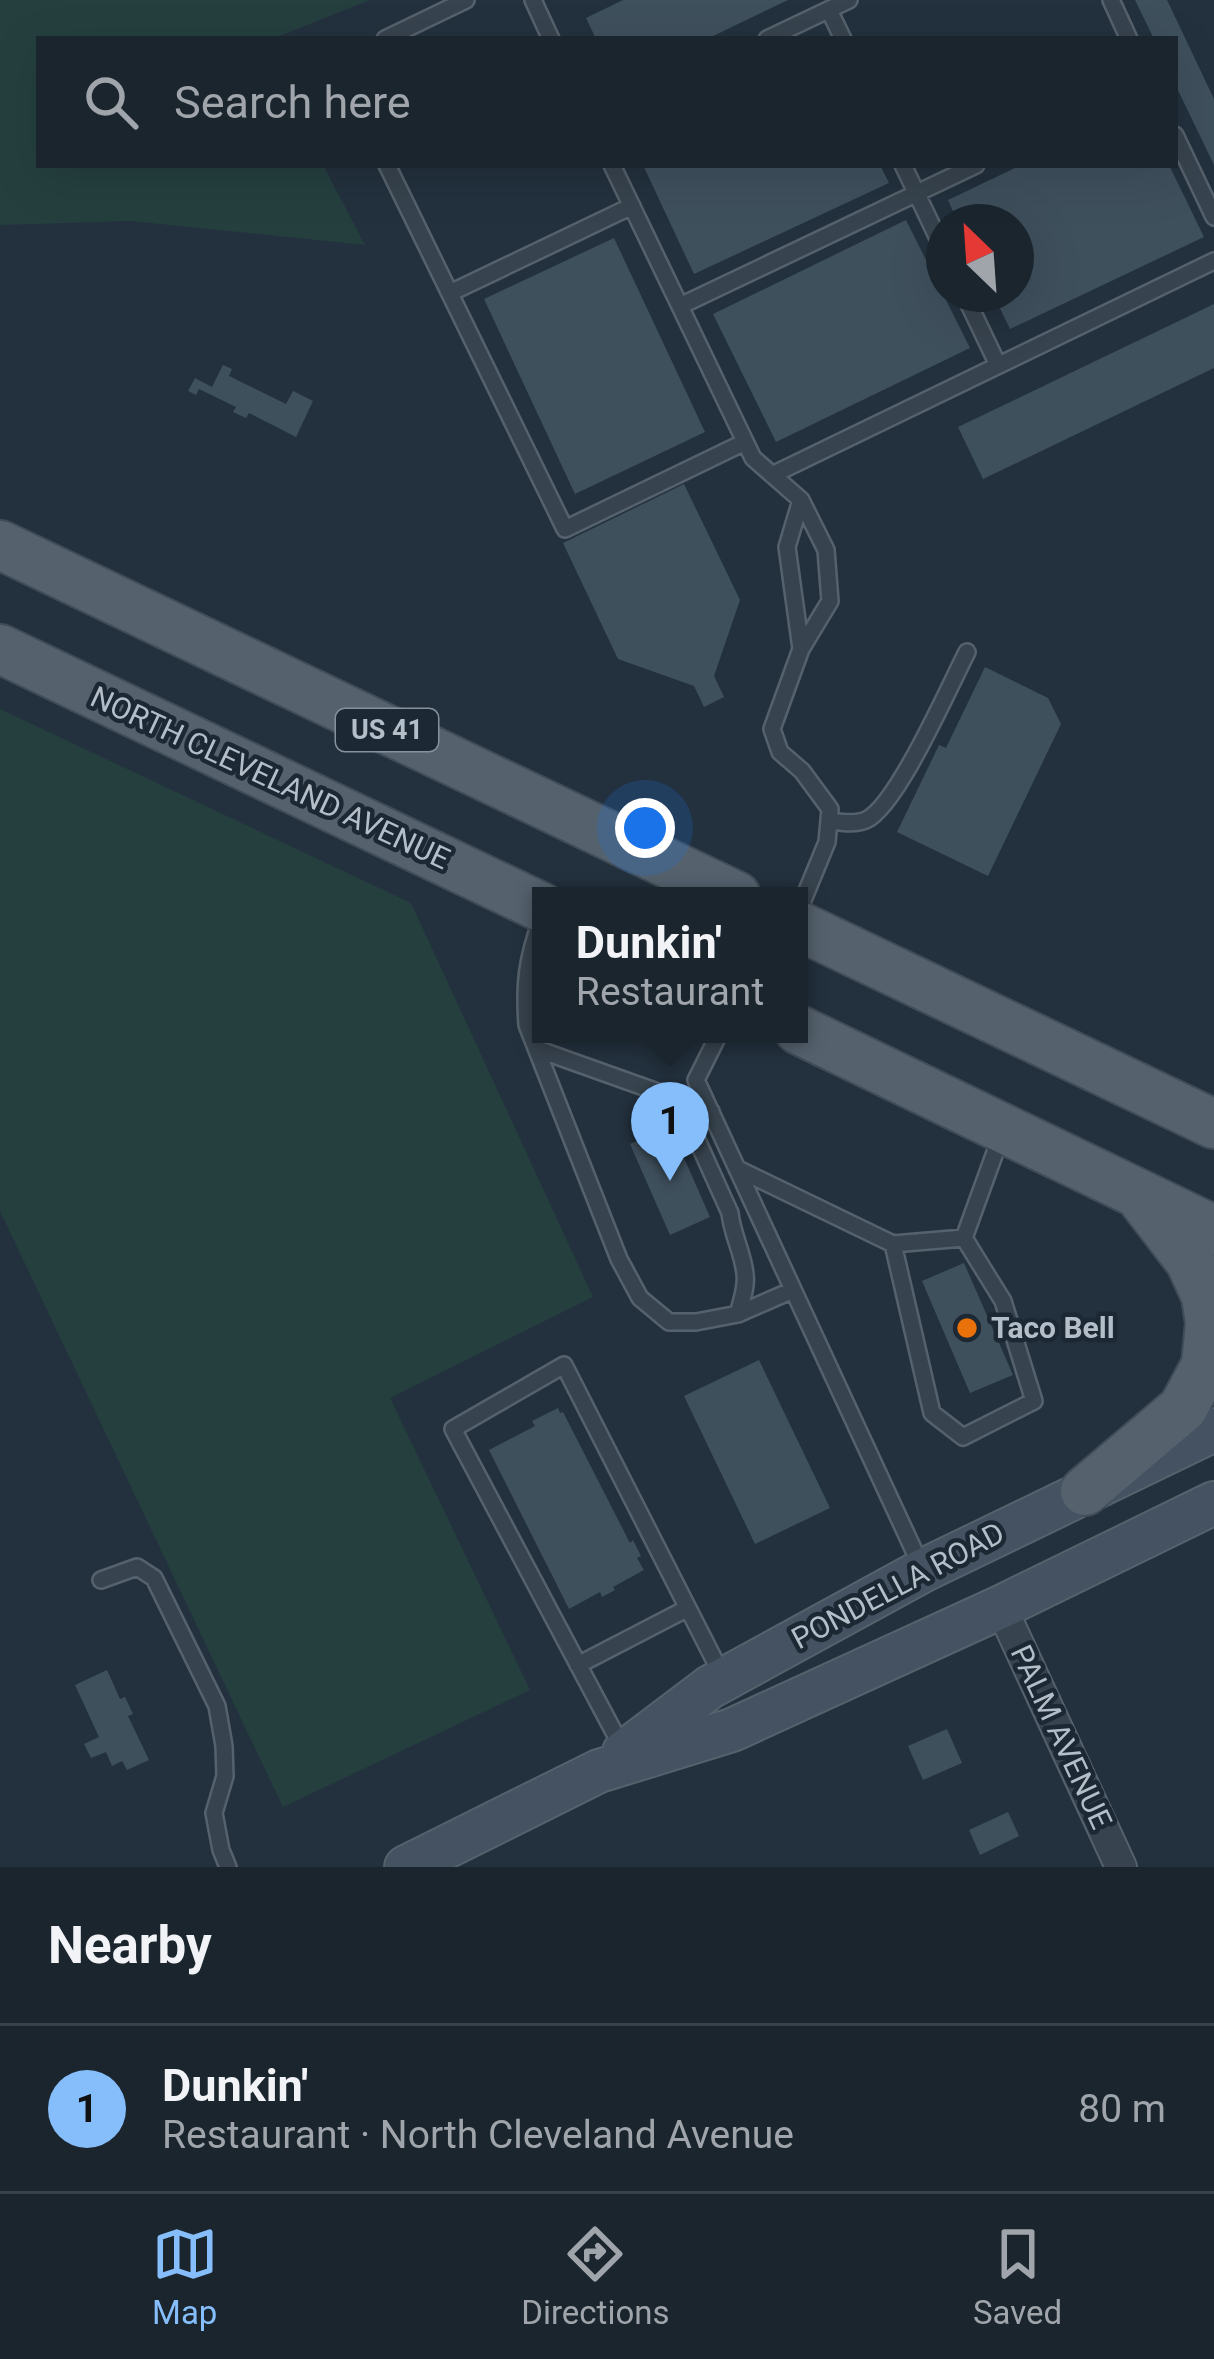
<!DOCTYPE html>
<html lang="en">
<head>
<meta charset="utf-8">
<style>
	:root { --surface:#1a252e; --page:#232d36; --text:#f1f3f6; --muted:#9fa5aa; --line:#38424a; --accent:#86befb }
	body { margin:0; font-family:Roboto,sans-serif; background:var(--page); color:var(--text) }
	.compass { position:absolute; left:926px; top:204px; width:108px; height:108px; border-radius:50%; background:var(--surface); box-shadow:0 12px 48px #0002; rotate:335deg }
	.you { position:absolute; left:645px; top:828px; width:42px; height:42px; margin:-30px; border:9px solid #fff; border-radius:50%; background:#1a73e8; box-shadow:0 0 0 18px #1a73e833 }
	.badge { display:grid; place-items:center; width:78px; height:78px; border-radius:50%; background:var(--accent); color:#111; font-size:39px; font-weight:700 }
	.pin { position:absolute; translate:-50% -99px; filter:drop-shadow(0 3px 6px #0008) }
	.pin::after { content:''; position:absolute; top:63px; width:42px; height:36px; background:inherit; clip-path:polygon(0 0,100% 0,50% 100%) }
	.popup { position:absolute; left:532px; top:887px; width:276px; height:156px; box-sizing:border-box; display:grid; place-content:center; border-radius:0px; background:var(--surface); filter:drop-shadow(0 3px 9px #0005); font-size:39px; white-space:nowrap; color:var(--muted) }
	.popup b { font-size:45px; color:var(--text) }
	.popup::after { content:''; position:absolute; left:50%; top:100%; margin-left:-24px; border:24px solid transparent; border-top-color:var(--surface) }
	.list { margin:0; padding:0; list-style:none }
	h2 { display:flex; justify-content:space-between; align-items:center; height:156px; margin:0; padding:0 48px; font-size:51px }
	h2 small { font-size:39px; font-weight:400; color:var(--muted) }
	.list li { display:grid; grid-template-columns:78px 1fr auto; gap:36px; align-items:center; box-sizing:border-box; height:168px; padding:0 48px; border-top:3px solid var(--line) }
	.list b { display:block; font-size:45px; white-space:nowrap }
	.list p { margin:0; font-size:39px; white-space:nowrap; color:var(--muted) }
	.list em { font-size:39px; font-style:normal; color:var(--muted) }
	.icon { flex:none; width:66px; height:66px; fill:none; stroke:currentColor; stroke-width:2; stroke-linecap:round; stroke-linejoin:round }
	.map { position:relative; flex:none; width:1214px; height:1867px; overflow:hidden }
	.search { position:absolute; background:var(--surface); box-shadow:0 12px 48px #0002; left:36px; right:36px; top:36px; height:132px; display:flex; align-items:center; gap:30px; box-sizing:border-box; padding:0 42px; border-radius:0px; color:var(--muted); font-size:45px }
	.sheet { height:324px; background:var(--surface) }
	nav { display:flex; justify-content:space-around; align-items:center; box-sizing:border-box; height:168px; border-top:3px solid var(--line); background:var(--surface); font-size:33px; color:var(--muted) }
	nav a { display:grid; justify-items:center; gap:6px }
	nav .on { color:var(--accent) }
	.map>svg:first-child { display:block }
	.green { fill:#253f3f }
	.building { fill:#3f505d }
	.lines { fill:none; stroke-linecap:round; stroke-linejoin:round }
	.service-casing { stroke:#55616c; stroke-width:20 }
	.minor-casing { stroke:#55616c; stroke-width:34 }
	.secondary-casing { stroke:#55616c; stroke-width:46 }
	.primary-casing { stroke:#404c57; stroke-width:52 }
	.service { stroke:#37434e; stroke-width:15 }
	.minor { stroke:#37434e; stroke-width:30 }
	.secondary { stroke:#455261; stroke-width:42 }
	.primary { stroke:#55626e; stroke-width:48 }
	.food-dot { fill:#e8710a; stroke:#1c2833; stroke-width:4.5 }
	.labels { text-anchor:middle; stroke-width:9; stroke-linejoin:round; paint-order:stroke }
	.shield { fill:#1c2833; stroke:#86919c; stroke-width:3 }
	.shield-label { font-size:27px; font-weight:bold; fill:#b3bec9 }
	.street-label { font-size:30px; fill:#b3bec9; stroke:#1c2833 }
	.poi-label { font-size:30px; font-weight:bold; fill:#b3bec9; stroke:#1c2833; text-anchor:start }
</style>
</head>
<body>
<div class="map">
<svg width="1214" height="1867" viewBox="0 0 1214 1867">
	<rect width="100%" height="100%" fill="#23313e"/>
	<!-- green -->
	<path class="green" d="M0,0H370L272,39H39V165H323L365,245L131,221L0,225Z
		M0,709L411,903L593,1297L390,1398L530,1690L283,1807L0,1211Z"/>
	<!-- building -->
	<path class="building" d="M623,0H788L707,39H596L586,18Z
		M1135,0H1167L1214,99V165L1175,84V39H1154Z
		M643,165H880L889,183L694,274Z
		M1021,165H1169L1204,237L1010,329L993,294H1016V222H958L948,200Z
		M906,220L970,348L776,442L713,314Z
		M614,238L705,432L575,494L484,299Z
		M1214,304V368L983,479L958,427Z
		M223,365L232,369L229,376L286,404L293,391L313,401L296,437L249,413L246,418L233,412L236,407L199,389L196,395L188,391L195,378L212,387Z
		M684,484L740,600L714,676L724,697L704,707L694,686L618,659L563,543Z
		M985,667L1048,698L1061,724L988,876L897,832L939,745L946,748Z
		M670,1126L710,1217L670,1235L630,1144Z
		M964,1263L1013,1375L970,1393L922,1281Z
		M759,1360L830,1508L755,1544L684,1396Z
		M558,1408L560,1413L563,1412L630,1543L633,1540L641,1556L637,1558L644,1570L613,1587L615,1590L602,1597L600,1592L569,1609L489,1450L535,1426L532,1421Z
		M107,1670L120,1699L125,1697L133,1714L128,1716L149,1760L127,1770L122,1761L112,1766L106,1752L91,1758L84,1744L99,1737L75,1685Z
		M947,1729L962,1763L923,1780L908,1746Z
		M1008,1812L1019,1836L980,1855L969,1830Z"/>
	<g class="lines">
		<defs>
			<path id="service" d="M533,0L551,39
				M1111,0L1129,39
				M829,10L843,39
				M385,39L466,0
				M767,39L849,0
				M1175,135L1214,217
				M387,165L565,529L745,442
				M612,165L753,458L801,500L826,550L830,601L801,649L772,729L780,752L802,771L830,809L827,842L799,910
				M903,165L944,251
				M450,293L632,206
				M964,294L998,365
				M680,306L976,165
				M772,475L1214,261
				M801,500L787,547L801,649
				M829,821C840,822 855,825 866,820C897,806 949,687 967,652
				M541,921C527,959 524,984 527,1025L619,1259L640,1298L669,1322H696L738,1314L793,1290
				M719,1034L696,1080L922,1568
				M537,1049L711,1111
				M679,1100L730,1213C732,1234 743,1253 745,1274C747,1287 741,1302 738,1314
				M738,1169L893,1244L964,1238L1001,1136
				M893,1244L932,1413L963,1437L1034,1401L1003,1301L964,1238
				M101,1580L137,1567L154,1578L217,1706L224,1746L225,1776L214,1813L221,1850L228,1867
				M578,1665L688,1608
				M623,1749L453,1429L564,1365L723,1677"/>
			<path id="minor" d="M1001,1607L1121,1867"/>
			<path id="secondary" d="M624,1752L710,1687L924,1570L1214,1430
				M406,1867L599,1771L732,1730L1001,1607L1214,1503"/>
			<path id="primary" d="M0,545L736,896
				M0,649L541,907
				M799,926L1214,1124
				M799,1030L1214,1230
				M1085,1491L1183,1408L1206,1365L1210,1323L1206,1296L1190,1261L1143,1200"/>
		</defs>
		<!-- service casing -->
		<use href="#service" class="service-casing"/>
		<!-- minor casing -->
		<use href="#minor" class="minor-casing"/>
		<!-- secondary casing -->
		<use href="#secondary" class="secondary-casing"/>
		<!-- primary casing -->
		<use href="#primary" class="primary-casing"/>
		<!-- service -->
		<use href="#service" class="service"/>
		<!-- minor -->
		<use href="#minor" class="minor"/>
		<!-- secondary -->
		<use href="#secondary" class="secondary"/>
		<!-- primary -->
		<use href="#primary" class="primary"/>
	</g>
	<!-- markers -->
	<circle class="food-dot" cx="967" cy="1328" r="12"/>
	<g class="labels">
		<!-- shield labels -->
		<rect class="shield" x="336" y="709" width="102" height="42" rx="9"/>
		<g class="shield-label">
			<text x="387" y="739">US 41</text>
		</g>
		<!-- street labels -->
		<g class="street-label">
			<text transform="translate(270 778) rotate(25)" y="10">NORTH CLEVELAND AVENUE</text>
			<text transform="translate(898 1586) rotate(-28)" y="10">PONDELLA ROAD</text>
			<text transform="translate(1061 1737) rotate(65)" y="10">PALM AVENUE</text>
		</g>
		<!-- poi labels -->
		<g class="poi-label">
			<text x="991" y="1338">Taco Bell</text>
		</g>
	</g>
</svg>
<svg class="compass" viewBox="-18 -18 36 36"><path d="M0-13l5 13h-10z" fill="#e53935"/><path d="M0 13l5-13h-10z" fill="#9fa5aa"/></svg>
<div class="you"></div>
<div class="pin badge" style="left:670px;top:1181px">1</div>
<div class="popup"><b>Dunkin'</b>Restaurant</div>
<div class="search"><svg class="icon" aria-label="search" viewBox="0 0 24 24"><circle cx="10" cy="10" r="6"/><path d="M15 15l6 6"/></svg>Search here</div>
</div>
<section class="sheet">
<h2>Nearby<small></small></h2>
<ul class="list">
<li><span class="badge">1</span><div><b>Dunkin'</b><p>Restaurant · North Cleveland Avenue</p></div><em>80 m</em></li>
</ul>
</section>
<nav>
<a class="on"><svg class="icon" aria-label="map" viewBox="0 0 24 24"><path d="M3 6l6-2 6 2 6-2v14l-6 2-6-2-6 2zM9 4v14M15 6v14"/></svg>Map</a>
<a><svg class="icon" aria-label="directions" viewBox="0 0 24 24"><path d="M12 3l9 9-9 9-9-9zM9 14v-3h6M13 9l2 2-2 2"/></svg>Directions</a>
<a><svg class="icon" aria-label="saved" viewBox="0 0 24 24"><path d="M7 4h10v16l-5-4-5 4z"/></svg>Saved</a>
</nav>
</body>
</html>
